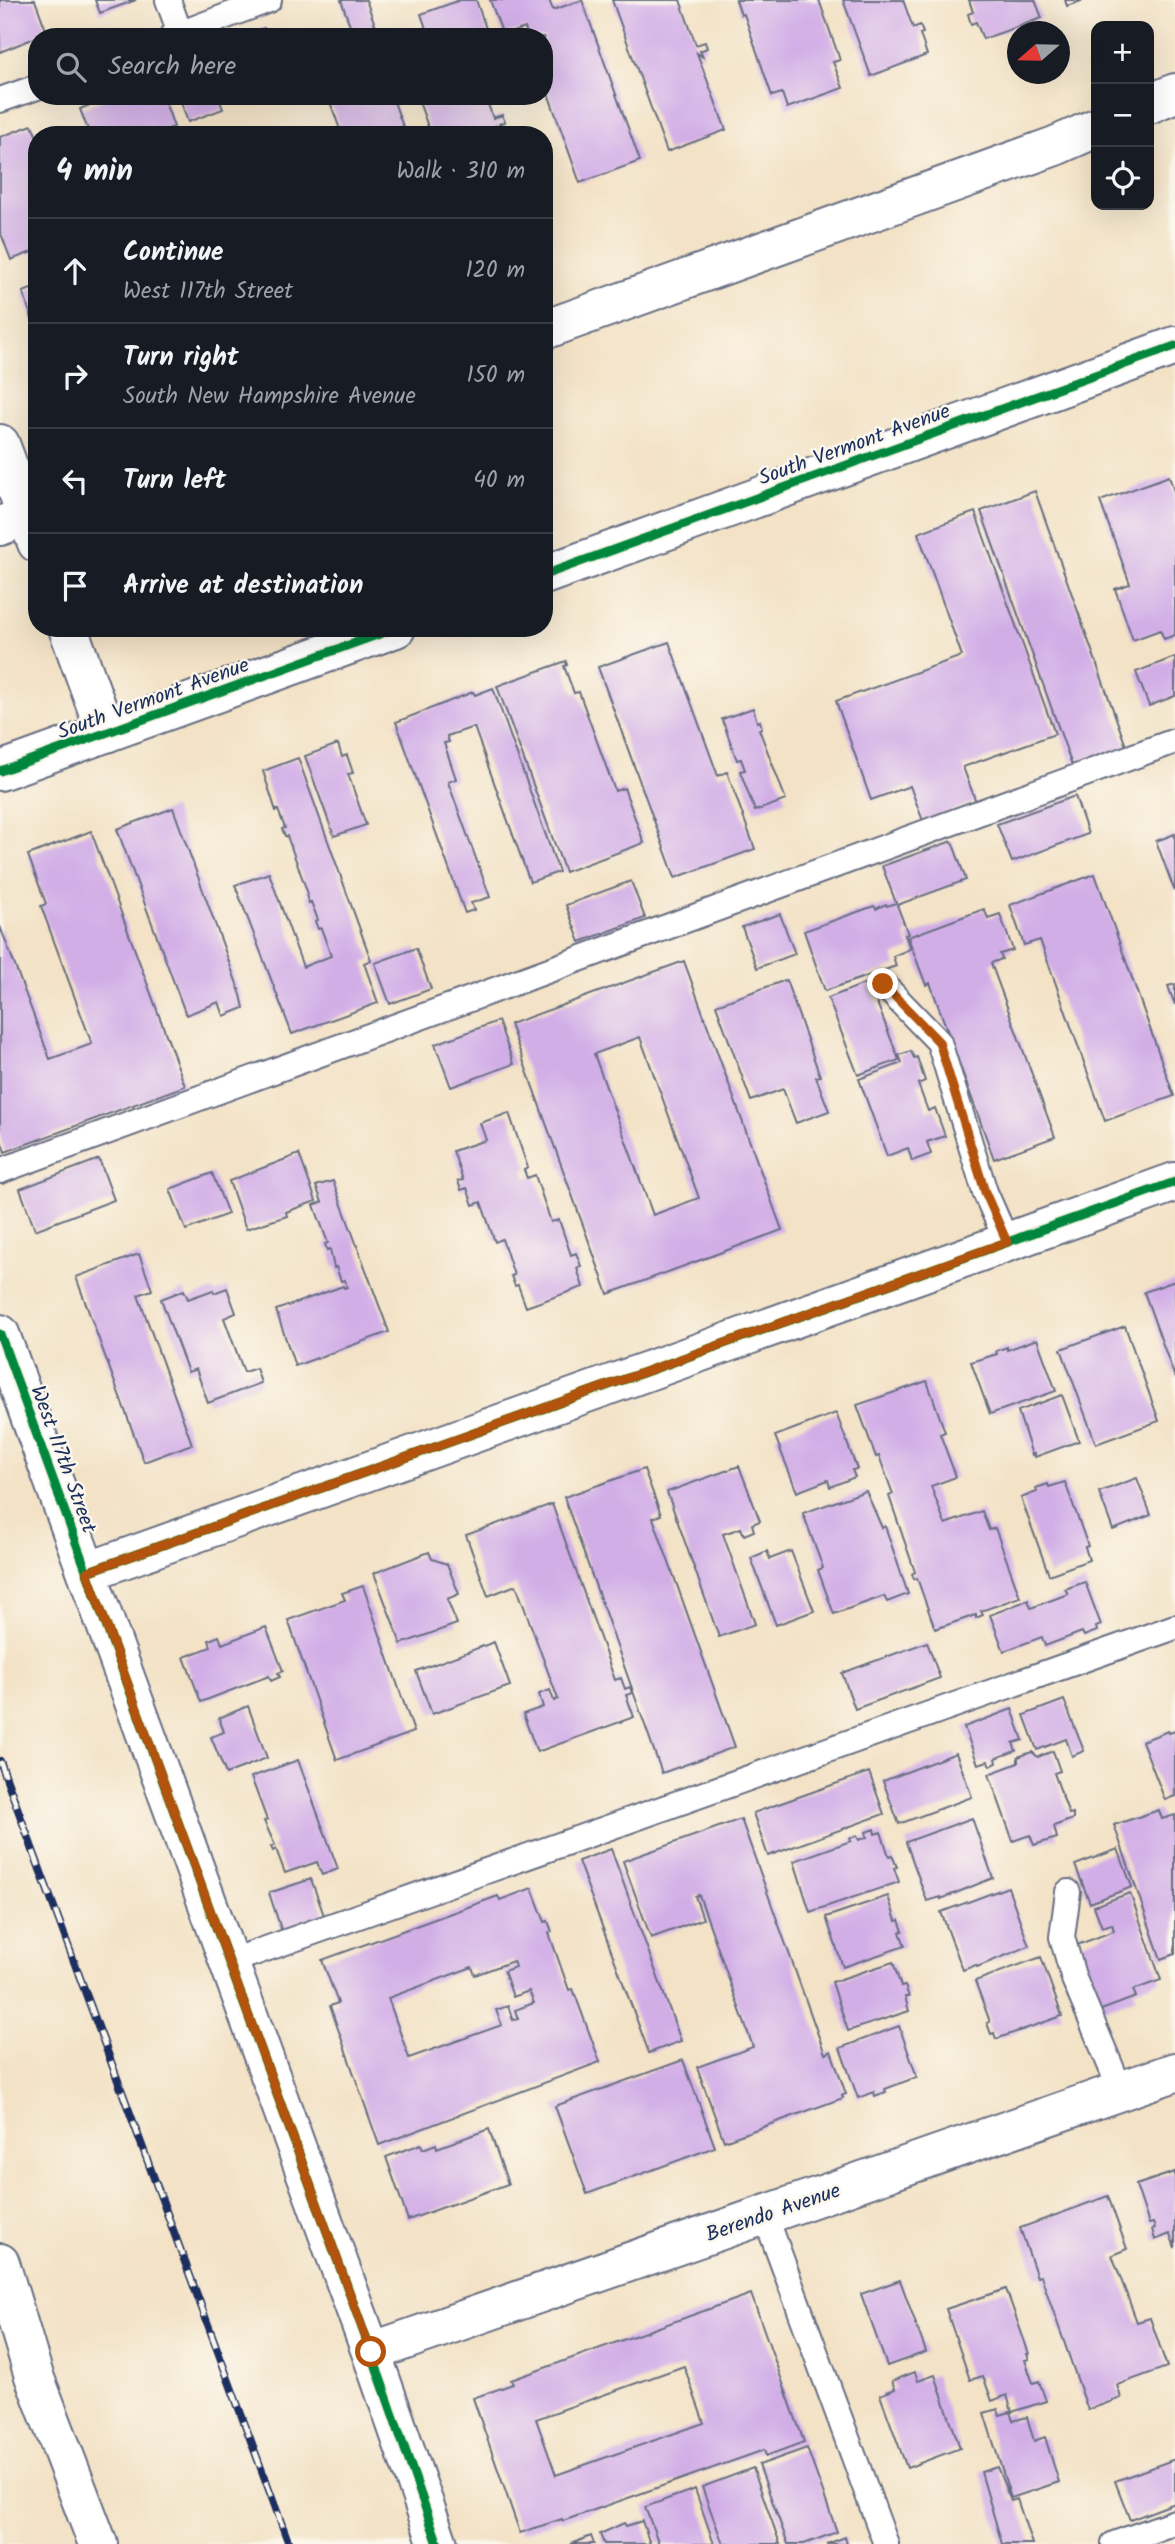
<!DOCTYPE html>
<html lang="en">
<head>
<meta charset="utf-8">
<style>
	:root { --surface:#171b24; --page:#20242c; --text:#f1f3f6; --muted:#9ea1a6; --line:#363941 }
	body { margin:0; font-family:Kalam,sans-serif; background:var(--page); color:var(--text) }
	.controls { position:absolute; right:21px; top:21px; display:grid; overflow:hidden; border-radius:14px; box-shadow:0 7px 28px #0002 }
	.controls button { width:63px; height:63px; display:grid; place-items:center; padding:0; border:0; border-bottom:2px solid var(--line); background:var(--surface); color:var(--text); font:35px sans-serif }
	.compass { position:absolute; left:1007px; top:21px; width:63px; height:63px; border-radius:50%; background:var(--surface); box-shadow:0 7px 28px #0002; rotate:250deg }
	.stop { position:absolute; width:21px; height:21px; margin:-16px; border:5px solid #b45309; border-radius:50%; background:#fff }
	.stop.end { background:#b45309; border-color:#fff; box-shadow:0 2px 7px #0008 }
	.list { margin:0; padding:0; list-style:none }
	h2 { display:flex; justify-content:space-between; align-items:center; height:91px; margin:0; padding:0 28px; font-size:30px }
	h2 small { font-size:23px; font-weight:400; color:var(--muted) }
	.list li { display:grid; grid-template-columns:46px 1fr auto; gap:21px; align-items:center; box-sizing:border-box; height:105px; padding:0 28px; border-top:2px solid var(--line) }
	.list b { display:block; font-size:26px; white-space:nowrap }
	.list p { margin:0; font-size:23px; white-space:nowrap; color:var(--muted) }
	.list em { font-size:23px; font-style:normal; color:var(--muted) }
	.icon { flex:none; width:38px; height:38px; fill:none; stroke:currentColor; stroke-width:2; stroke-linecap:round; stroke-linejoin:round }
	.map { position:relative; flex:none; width:1175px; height:2544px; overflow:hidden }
	.search { position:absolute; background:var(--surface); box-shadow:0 7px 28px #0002; left:28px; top:28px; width:525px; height:77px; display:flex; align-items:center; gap:18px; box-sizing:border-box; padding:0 24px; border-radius:28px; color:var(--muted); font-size:26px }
	.panel { position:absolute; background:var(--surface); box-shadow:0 7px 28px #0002; left:28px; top:126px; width:525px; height:511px; border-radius:28px }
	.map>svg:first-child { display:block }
	.building { fill:#d2aee7; fill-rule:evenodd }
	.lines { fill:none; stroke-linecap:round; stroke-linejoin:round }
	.lane-casing { stroke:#676e82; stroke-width:28 }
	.street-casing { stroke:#676e82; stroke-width:42 }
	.secondary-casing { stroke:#676e82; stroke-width:42 }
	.primary-casing { stroke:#676e82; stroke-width:42 }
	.highway-casing { stroke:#676e82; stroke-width:42 }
	.lane { stroke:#fff; stroke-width:24 }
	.street { stroke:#fff; stroke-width:38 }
	.secondary { stroke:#fff; stroke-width:38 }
	.primary { stroke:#fff; stroke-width:38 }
	.highway { stroke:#fff; stroke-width:38 }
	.rail-casing { stroke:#1b2f5e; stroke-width:8 }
	.rail { stroke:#fbf7ec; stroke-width:5; stroke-dasharray:16; stroke-linecap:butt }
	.cycleway-casing { stroke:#fbf7ec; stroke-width:13 }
	.cycleway { stroke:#00873e; stroke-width:9 }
	.route { stroke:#b45309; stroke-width:9 }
	.labels { text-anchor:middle; stroke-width:5; stroke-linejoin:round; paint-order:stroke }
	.street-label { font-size:21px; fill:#1b2f5e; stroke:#fbf7ec }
</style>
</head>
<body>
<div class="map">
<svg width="1175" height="2544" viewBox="0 0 1175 2544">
	<rect width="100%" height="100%" fill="#fbf7ec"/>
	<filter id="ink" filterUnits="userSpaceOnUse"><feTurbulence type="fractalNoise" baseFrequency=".0143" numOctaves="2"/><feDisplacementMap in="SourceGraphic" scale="14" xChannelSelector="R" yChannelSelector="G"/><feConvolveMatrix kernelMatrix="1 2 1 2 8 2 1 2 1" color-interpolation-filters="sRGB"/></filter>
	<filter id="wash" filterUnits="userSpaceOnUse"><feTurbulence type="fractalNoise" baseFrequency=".00686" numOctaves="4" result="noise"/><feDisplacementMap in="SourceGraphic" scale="28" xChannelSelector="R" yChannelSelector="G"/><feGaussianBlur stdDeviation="1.57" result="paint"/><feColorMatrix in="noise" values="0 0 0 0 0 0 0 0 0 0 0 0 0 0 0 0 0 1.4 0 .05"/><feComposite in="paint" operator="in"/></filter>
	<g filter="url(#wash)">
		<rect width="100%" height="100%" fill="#f3e2c6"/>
		<g id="blocks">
			<!-- building -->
			<path class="building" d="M0,0H35L47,33L0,52Z
				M95,0H136L100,13Z
				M341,0H366L378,33L367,37H354Z
				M460,0H476L489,37H429L421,14Z
				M490,0H549L553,10L582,0L640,161L580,183L544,82V37H528L525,28L503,35Z
				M612,0H680L696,45L705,42L707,48L700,51L703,57L697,53L726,130L667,152Z
				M736,0H819L840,60L833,62L843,88L787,108L782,93L772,96L744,14L741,15Z
				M843,0H903L913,28L920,25L923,33L920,34L927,55L871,76Z
				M969,0H1035L1042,18L983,39L976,22L971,24L968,14L973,12Z
				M1065,0H1084L1067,6Z
				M264,28L267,37H240V36Z
				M112,96H163L174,127L153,135H90L80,109Z
				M179,96H218L223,109L188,122Z
				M328,96H392L406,135H342Z
				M417,96H485L493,118L502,115L505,122L499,124L501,131L495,125L499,135H431Z
				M32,125L37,137V250L11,260L0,231V137Z
				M264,128L266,135H247V134Z
				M37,287V330H36L23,292Z
				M1169,476L1175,494V635L1164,639L1160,630L1133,640L1115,589L1130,584L1100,501Z
				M1035,491L1127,749L1073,768L981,511Z
				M975,512L1055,734L963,767L976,802L923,821L910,786L871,800L836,701L962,656L918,533Z
				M669,642L718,776L727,772L755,849L675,878L598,667Z
				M1175,657V696L1149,706L1136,672Z
				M566,661L567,665L564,666L574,693L579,692L615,791L624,788L644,843L565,872L497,686Z
				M493,688L559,872L530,882L474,727L447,736L449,742L444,743L456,779L448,782L490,897L471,903L474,910L465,913L396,722L473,692L475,695Z
				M753,708L757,722L760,721L762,728L759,729L786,800L755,811L740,771L745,770L741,759L737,760L722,719Z
				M338,744L342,757L347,755L353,773L348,774L366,825L334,836L305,756Z
				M298,758L371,960L364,963L378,1003L292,1034L235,885L269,873L303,967L331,956L321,928L318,929L315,921L318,920L311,902L309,903L306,895L308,894L287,836H285L282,829L285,828L278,810L276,811L263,771Z
				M1075,796L1088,834L1012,862L997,824Z
				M173,808L241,995L244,1008L224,1016L219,1002L186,1015L117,829Z
				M91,831L185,1086L5,1152L0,1137V926L50,1059L92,1044L41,906L46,904L28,855Z
				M1175,834V892L1156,841Z
				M952,841L966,880L897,905L908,934L905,935L910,949L893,956L896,966L825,991L804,931L874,906L876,909L886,904L887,906L896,903L882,866Z
				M1095,874L1174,1096L1105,1121L1040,940L1024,945L1010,905Z
				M631,881L645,918L580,942L566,905Z
				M984,909L988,918L1000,914L1013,950L1000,954L1002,959L991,963L1055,1137L994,1159L930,983L926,985L908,937Z
				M780,914L795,954L757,968L742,927Z
				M416,948L431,989L390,1004L375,963Z
				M684,961L782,1230L608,1294L510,1024ZM640,1037L699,1198L653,1215L594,1054Z
				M786,980L820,1076L816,1077L829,1111L796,1123L783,1089L751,1101L716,1005Z
				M869,982L899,1060L858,1075L828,998Z
				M1175,984V1005L1168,986Z
				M498,1021L514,1064L451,1087L435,1044Z
				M911,1051L914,1058L917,1057L925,1081L918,1084L928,1111L935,1108L945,1136L927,1142L931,1154L912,1161L908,1148L887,1156L859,1079L902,1063L899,1055Z
				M509,1113L528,1168L524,1170L527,1178L535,1175L551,1222L559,1220L571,1255L576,1253L581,1266L577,1268L583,1287L526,1307L518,1285L515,1286L511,1276L514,1275L502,1239L495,1242L481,1202L473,1205L467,1188L461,1190L458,1181L463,1180L453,1151L486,1140L480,1123Z
				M299,1154L316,1201L286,1212L287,1216L246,1229L229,1181Z
				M99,1159L114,1200L35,1230L20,1189Z
				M212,1173L228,1214L186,1230L170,1189Z
				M333,1181L389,1332L295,1366L276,1310L343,1286L344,1288L347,1287L345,1280L341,1281L336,1267L334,1268L330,1249L327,1250L325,1244L328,1243L314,1205L322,1202L316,1186Z
				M139,1254L152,1290L138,1295L192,1444L144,1462L76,1277Z
				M1175,1281V1378L1144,1292Z
				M227,1288L236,1313L224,1318L244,1372L256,1368L261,1383L208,1403L196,1369L188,1372L161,1299L184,1290L188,1299L213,1290L214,1293Z
				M1125,1326L1159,1421L1096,1444L1061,1349Z
				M1037,1339L1056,1391L990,1414L971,1362L997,1354L996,1351L1007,1347V1350Z
				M927,1381L945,1432L940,1434L956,1477L931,1486L945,1524L982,1511L989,1530L995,1528L1020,1597L981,1611L983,1615L976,1618V1615L935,1629L917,1578L914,1579L912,1574L915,1572L889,1496L893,1494L879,1456L876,1457L857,1405Z
				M1062,1395L1079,1441L1035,1457L1034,1454L1032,1455L1018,1411Z
				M836,1413L857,1469L852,1470L855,1477L830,1487L828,1480L797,1492L775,1436Z
				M739,1466L760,1521L752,1524L754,1531L744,1535L741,1528L723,1534L755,1624L719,1637L667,1492Z
				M644,1469L661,1515L653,1518L735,1747L662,1773L564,1497Z
				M1137,1478L1151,1515L1113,1530L1099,1492Z
				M1065,1482L1088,1546L1085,1547L1089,1560L1049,1575L1021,1498L1037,1492L1036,1488L1048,1484L1049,1487Z
				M866,1491L882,1528L885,1526L908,1594L887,1602L884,1596L834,1614L818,1570L823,1568L803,1513Z
				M552,1504L615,1680L621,1678L625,1689L630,1687L632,1693L626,1695L634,1717L537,1752L523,1714L543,1707L539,1694L550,1690L554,1701L558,1699L516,1585L488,1596L466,1535Z
				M767,1551L770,1559L791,1551L814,1611L776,1625L751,1558Z
				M429,1552L432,1559L447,1564L459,1594L447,1599L457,1624L401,1644L374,1573Z
				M1085,1582L1101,1625L1096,1627L1097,1631L1084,1636L1082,1632L1045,1646L1042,1637L1004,1651L990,1615L1028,1600L1031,1608L1068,1594L1065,1589Z
				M363,1586L414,1732L337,1760L288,1620L345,1600L342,1593Z
				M266,1627L283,1671L278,1673L280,1677L271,1681L269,1676L201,1702L184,1657L211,1647L209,1640L219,1636L222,1644Z
				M494,1642L510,1686L432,1714L416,1671Z
				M927,1642L940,1678L855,1709L842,1673Z
				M1064,1700L1084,1751L1072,1756L1066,1739L1037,1750L1024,1715Z
				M248,1706L267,1758L226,1774L211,1737L224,1732L219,1718Z
				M1012,1709L1023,1740L1013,1743L1016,1751L996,1758L997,1763L990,1766L988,1761L978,1764L964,1727Z
				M1168,1731L1169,1733L1175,1731V1796L1165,1800L1142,1741Z
				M1053,1751L1060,1771L1054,1773L1069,1814L1073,1813V1819L1054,1826L1057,1838L1034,1845L1030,1835L1013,1841L989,1774L1018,1763V1757L1032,1752L1038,1757Z
				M956,1753L972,1797L899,1824L883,1781Z
				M298,1760L338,1869L322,1875L317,1862L285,1873L276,1849L273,1851L271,1847L275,1845L264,1821L267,1820L251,1777Z
				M869,1772L884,1814L768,1856L753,1813Z
				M1159,1810L1162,1819L1175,1815V1954L1161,1959L1114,1825Z
				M972,1818L993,1878L941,1899V1897L927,1901L906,1842Z
				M741,1819L825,2054L831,2051L846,2094L842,2095L843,2098L724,2141L697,2067L753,2047L699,1895L695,1896L703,1919L651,1938L623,1861Z
				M874,1829L875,1834L881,1832L889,1856L892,1855L897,1867L894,1868L899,1882L810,1912L794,1861L851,1841L850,1838L857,1836L859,1840L867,1837L866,1832Z
				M611,1849L681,2041L649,2053L578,1861Z
				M1118,1849L1132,1887L1090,1903L1075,1865Z
				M311,1879L326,1921L283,1935L269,1893Z
				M1008,1887L1029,1946L977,1967L976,1965L963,1970L941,1912Z
				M532,1888L545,1922L548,1921L552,1932L549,1933L569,1990L573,1989L600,2062L379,2145L330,2006L338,2003L322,1960L498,1896L500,1900ZM513,1961L515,1967L504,1971L513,1997L529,1991L534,2003L515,2010L518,2019L513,2020L508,2006L496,2010L502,2025L409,2058L388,1998L472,1967L475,1975Z
				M1130,1893L1161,1980L1133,1990L1136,1997L1096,2012L1069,1948L1114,1931L1112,1924L1102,1927L1094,1906Z
				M888,1896L896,1921L899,1920L903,1931L900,1932L905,1946L843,1967L826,1917Z
				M1041,1957L1062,2016L996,2039L994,2033L991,2034L987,2023L990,2022L975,1981Z
				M893,1962L901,1987L905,1986L909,1997H905L909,2011L848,2031L832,1982Z
				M899,2026L917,2077L885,2089L886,2092L875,2096L874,2092L858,2098L840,2048Z
				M683,2060L715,2147L587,2194L555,2106Z
				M489,2129L508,2184L408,2220L386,2157L421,2144L423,2149L436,2144L437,2148Z
				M1175,2172V2248L1170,2234L1155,2240L1152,2229L1155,2228L1153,2223L1149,2224L1136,2185Z
				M1108,2196L1127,2249L1112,2255L1137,2322L1150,2318L1167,2367L1117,2385L1121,2398L1088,2410L1041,2276L1037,2277L1020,2228Z
				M900,2280L926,2352L887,2366L861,2294Z
				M1006,2289L1029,2354H1027L1029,2359L1025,2360L1033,2383L1039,2381L1046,2401L1012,2412L1007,2395L992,2401L983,2376L970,2380L946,2309Z
				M751,2294L804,2442L766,2456L764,2450L563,2521L562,2519L520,2533L473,2398L513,2384L511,2380ZM684,2366L704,2423L556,2475L536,2419Z
				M915,2372L918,2381L935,2375L960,2448L907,2468L880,2395L895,2389L892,2381Z
				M998,2409L1000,2415L1010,2412L1013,2421L1027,2417L1034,2441L1045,2437L1059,2482L1011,2498L984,2413Z
				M807,2448L837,2532L804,2544H788L759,2465Z
				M1175,2459V2503L1130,2520L1115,2481Z
				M997,2467L1011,2501L1017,2499L1032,2544H1002L981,2472Z
				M753,2468L780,2544H723L702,2487Z
				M695,2489L714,2544H659L645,2507Z
				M642,2521L650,2544H604L600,2534L624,2523L626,2526Z
				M591,2536L594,2544H571Z
				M845,2537L847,2544H827Z"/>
		</g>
	</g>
	<g filter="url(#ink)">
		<use href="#blocks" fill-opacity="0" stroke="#676e82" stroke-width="2"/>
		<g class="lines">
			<defs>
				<path id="lane" d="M168,0L180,33
					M171,37L269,0
					M0,100L37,87
					M883,984L939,1042L985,1192L1007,1242
					M0,1171L1175,741
					M1068,1892L1062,1937L1074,1979L1121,2091
					M229,1962L1175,1627
					M765,2215L886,2544
					M1114,2544L1175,2522"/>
				<path id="street" d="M0,1334L371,2352L438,2544
					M87,1572L1175,1182
					M371,2352L1175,2072"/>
				<path id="secondary" d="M0,444L37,543
					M68,628L106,733"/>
				<path id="primary" d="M1149,104L1175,93
					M544,330L1055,146L1096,128
					M0,526L37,512
					M544,575L1175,346
					M0,771L396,628"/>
				<path id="highway" d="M0,2263L34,2376L98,2544"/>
			</defs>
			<!-- lane casing -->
			<use href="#lane" class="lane-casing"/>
			<!-- street casing -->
			<use href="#street" class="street-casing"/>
			<!-- secondary casing -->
			<use href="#secondary" class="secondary-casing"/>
			<!-- primary casing -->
			<use href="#primary" class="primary-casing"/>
			<!-- highway casing -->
			<use href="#highway" class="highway-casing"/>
			<!-- lane -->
			<use href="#lane" class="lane"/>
			<!-- street -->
			<use href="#street" class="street"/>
			<!-- secondary -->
			<use href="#secondary" class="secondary"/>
			<!-- primary -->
			<use href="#primary" class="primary"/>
			<!-- highway -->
			<use href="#highway" class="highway"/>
			<defs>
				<path id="rail" d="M0,1761L289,2544"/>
			</defs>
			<!-- rail casing -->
			<use href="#rail" class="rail-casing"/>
			<!-- rail -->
			<use href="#rail" class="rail"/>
			<defs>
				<path id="cycleway" d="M544,575L1175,346
					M0,771L396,628
					M0,1334L371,2352L438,2544
					M87,1572L1175,1182"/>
			</defs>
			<!-- cycleway casing -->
			<use href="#cycleway" class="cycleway-casing"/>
			<!-- cycleway -->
			<use href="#cycleway" class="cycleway"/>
		</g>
	</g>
	<g class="lines" filter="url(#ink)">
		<!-- route -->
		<path class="route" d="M371,2352L87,1572L1007,1242L985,1192L939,1042L883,984"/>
	</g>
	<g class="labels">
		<!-- street labels -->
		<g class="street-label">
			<text transform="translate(854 444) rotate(-20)" y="7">South Vermont Avenue</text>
			<text transform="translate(153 698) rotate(-20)" y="7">South Vermont Avenue</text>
			<text transform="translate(64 1459) rotate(70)" y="7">West 117th Street</text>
			<text transform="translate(773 2212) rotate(-19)" y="7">Berendo Avenue</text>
		</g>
	</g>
</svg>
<div class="controls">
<button>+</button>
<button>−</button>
<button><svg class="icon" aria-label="locate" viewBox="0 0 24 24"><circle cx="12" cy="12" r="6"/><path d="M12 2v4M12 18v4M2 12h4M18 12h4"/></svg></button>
</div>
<svg class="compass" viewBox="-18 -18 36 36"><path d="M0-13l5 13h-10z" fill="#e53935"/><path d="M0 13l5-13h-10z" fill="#9ea1a6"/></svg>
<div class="stop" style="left:371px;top:2352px"></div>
<div class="stop end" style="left:883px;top:984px"></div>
<div class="search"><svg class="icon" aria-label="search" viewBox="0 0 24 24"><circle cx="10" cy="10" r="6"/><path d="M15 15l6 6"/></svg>Search here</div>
<section class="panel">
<h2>4 min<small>Walk · 310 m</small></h2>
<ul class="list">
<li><svg class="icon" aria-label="ahead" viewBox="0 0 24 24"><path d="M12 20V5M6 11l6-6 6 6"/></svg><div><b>Continue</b><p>West 117th Street</p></div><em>120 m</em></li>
<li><svg class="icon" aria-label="right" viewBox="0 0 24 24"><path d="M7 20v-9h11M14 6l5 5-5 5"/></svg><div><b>Turn right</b><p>South New Hampshire Avenue</p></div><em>150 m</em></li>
<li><svg class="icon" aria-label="left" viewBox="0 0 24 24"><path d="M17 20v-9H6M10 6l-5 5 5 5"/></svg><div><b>Turn left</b></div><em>40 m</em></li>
<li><svg class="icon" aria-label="arrive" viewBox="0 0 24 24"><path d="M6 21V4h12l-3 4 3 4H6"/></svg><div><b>Arrive at destination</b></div></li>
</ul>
</section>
</div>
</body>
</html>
